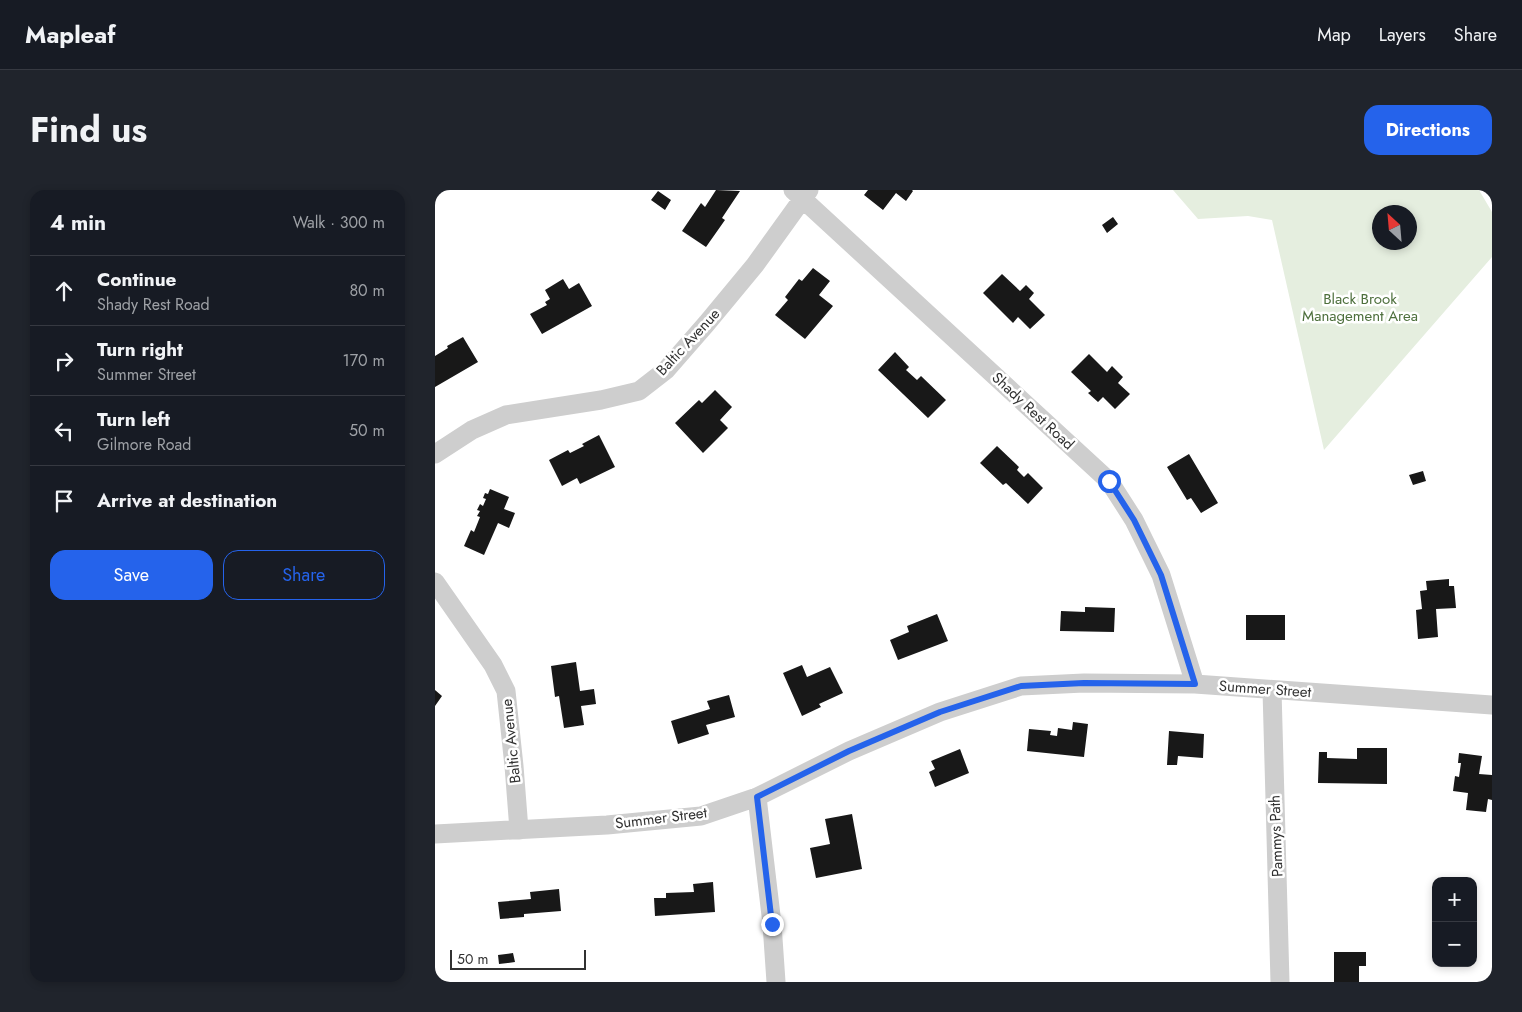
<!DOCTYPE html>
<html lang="en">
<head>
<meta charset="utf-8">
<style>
	:root { --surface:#171b24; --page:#20242c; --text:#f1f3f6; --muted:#9ea1a6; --line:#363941; --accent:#2563eb }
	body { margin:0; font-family:Jost,sans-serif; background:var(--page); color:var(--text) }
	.controls { position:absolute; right:15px; bottom:15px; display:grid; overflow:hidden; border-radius:10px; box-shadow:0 2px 8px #0003 }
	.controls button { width:45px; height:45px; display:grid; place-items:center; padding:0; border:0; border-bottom:1px solid var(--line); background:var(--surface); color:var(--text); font:25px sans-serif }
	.compass { position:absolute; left:937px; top:15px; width:45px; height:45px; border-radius:50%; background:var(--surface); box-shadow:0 2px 8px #0003; rotate:334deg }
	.scale { position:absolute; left:15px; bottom:12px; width:136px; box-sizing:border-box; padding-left:5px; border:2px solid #313131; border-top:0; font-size:14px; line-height:18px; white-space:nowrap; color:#313131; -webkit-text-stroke:4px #fff; paint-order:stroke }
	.stop { position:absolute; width:15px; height:15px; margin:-11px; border:4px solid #2563eb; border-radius:50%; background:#fff }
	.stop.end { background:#2563eb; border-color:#fff; box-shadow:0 1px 5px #0008 }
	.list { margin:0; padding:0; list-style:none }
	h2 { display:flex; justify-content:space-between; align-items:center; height:65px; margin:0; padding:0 20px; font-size:21px }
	h2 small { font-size:16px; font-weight:400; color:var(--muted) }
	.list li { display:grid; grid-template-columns:32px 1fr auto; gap:15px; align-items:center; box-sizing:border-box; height:70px; padding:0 20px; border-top:1px solid var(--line) }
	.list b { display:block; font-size:19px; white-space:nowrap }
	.list p { margin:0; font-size:16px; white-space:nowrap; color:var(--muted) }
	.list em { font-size:16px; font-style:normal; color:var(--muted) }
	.actions { display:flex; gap:10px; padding:15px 20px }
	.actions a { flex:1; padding:11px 0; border:1px solid var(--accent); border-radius:15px; text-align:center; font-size:18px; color:var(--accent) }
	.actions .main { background:var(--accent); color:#fff }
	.icon { flex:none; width:28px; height:28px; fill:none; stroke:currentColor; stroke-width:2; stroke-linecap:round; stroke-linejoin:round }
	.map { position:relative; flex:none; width:1057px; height:792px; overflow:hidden; border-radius:15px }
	header { display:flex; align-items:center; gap:30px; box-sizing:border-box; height:70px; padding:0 25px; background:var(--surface); border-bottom:1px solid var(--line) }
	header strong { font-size:24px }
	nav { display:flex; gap:28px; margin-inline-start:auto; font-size:18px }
	.intro { display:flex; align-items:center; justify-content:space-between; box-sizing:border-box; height:120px; padding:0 30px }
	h1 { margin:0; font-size:35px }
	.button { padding:12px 22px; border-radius:15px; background:var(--accent); color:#fff; font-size:18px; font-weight:700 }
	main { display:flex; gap:30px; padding:0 30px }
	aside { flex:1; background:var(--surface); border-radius:15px; box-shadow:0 2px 8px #0003 }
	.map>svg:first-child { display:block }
	.green { fill:#e5eedf; fill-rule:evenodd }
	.building { fill:#181818 }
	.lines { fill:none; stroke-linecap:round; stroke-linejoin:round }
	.minor { stroke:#cecece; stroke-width:19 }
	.route { stroke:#2563eb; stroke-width:6 }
	.labels { text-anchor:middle; stroke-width:5; stroke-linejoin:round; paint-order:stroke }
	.park-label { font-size:15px; fill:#4d6f3c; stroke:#fff }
	.street-label { font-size:15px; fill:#313131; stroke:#fff }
</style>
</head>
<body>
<header>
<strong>Mapleaf</strong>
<nav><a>Map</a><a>Layers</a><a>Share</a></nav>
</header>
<div class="intro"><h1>Find us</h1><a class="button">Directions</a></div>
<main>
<aside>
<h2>4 min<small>Walk · 300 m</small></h2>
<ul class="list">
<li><svg class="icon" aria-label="ahead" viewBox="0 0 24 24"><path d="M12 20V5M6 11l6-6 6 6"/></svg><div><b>Continue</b><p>Shady Rest Road</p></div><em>80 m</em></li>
<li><svg class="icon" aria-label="right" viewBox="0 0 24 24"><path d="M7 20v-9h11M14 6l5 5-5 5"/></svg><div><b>Turn right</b><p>Summer Street</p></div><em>170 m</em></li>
<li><svg class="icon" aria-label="left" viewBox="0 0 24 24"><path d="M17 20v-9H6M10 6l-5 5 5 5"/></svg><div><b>Turn left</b><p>Gilmore Road</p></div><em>50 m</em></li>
<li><svg class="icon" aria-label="arrive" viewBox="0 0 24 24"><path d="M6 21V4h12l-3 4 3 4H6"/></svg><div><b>Arrive at destination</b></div></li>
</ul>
<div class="actions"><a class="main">Save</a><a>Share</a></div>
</aside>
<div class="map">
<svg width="1057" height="792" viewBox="0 0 1057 792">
	<rect width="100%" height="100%" fill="#fff"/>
	<!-- green -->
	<path class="green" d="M738,0H1044L1057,22V67L889,260L837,30L813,26L763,29ZM944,22H974V52H944Z"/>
	<!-- building -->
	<path class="building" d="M281,0L305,1L287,28L290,30L271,57L247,41L266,13L270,17Z
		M433,0H477L478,1L471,11L461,3L448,20L429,5Z
		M223,1L236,10L230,20L216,10Z
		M678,27L683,34L672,43L667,35Z
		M378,78L395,91L384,105L398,116L370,149L340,125L353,110L350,107L364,89L367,91Z
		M567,84L585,101L591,95L599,103L594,109L610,125L595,139L583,127L578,133L548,103Z
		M128,89L134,99L144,93L157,116L107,144L95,124L112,115L110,112L115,109L110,100Z
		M28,147L43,172L0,197V166L13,158L12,156Z
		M460,162L474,177L471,180L482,190L486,186L511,210L493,228L443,180Z
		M654,164L672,182L677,176L688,187L683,193L695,204L680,219L668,207L663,212L653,203L656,201L636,182Z
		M280,200L297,217L285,230L293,238L268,263L240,233L264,210L267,213Z
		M164,245L180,277L145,294L142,288L127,296L114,270L133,260L135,263L149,256L147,254Z
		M562,256L584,277L582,280L589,287L593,283L608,298L593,314L571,293L568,295L545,273Z
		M754,264L783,313L766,323L756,308L752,310L732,277Z
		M988,281L991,291L978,295L974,285Z
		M55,299L74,307L69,319L80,323L74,338L63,333L49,365L29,356L36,340L39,342L45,327L42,326L45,321L42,320L45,314L48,316L51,309L48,308L50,303L53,304Z
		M1014,389V396H1019L1021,418L1001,419L1003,447L983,449L981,420L987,419L985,401L992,400L991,391Z
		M650,417L680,418L679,442L625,441L626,421L650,422Z
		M502,424L513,451L463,470L455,450L474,442L472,436Z
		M811,425H850V450H811Z
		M141,472L145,501L159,499L161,514L146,516L149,535L129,538L124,506L120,507L116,476Z
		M367,475L372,487L395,477L408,503L384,514L386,517L367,526L348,483Z
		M0,500L7,506L0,516Z
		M294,505L300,527L271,535L274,544L243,554L236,531L275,519L272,511Z
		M638,532L653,534L649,567L592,561L594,539L616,541L615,545L622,546L623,538L637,540Z
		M734,541L769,544L768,568L743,566L742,575H732Z
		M922,558H952V594L883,593L884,562H892V568L922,569Z
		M525,559L534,583L500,597L494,582L500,579L496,571Z
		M1024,563L1047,566L1044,584L1057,585V610L1053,609L1051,622L1031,620L1033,603L1018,601L1020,586L1024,587L1026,573H1023Z
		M417,624L427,679L381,688L375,658L395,654L390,629Z
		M278,692L280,722L220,726L219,708H231V703L259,702L258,694Z
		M124,699L126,721L89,724V727L65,729L63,712L96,709L95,702Z
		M899,762H931V776H924V792H899Z
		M78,763L80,772L64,774L63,765Z"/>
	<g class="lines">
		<!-- minor -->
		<path class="minor" d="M358,0L674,291L699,330L726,385L760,494
			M0,264L37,240L71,225L166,210L204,201L231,180L272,133L320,75L374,0
			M0,392L58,475L71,501L79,576L84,640
			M837,500L845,792
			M322,607L337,734L341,792
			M0,644L172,635L266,626L322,607L414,561L505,522L586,496L649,493L760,494L1057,515"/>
	</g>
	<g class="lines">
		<!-- route -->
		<path class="route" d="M337,734L322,607L414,561L505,522L586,496L649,493L760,494L726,385L699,330L674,291"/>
	</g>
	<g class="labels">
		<!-- park labels -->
		<g class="park-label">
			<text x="925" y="114">Black Brook<tspan x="925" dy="17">Management Area</tspan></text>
		</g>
		<!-- street labels -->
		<g class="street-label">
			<text transform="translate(253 152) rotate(-47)" y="5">Baltic Avenue</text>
			<text transform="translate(598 221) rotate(43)" y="5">Shady Rest Road</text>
			<text transform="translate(830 499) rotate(4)" y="5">Summer Street</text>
			<text transform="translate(76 551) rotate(-96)" y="5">Baltic Avenue</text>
			<text transform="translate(226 628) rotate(-7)" y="5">Summer Street</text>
			<text transform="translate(841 646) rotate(-92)" y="5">Pammys Path</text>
		</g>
	</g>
</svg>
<div class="controls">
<button>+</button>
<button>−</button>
</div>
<svg class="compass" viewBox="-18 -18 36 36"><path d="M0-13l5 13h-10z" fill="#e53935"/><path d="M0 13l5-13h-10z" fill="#9ea1a6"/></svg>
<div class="scale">50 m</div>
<div class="stop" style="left:674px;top:291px"></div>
<div class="stop end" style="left:337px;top:734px"></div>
</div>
</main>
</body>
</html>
